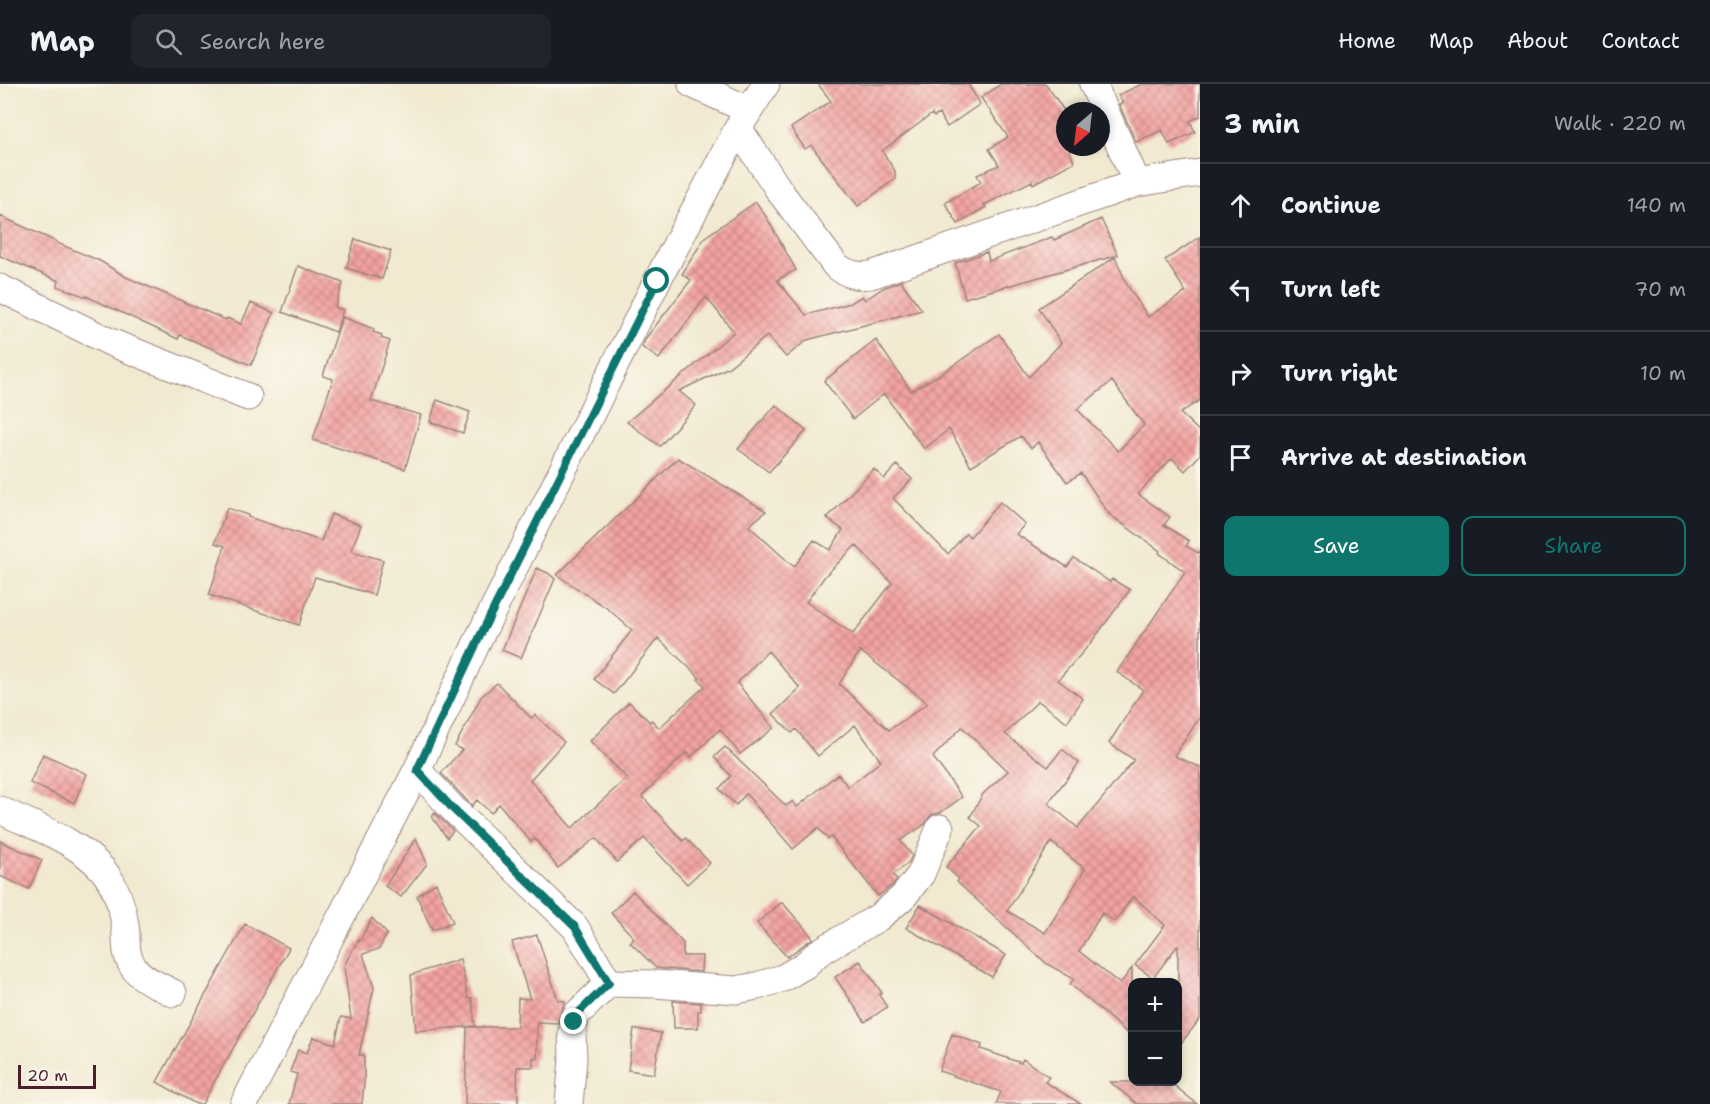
<!DOCTYPE html>
<html lang="en">
<head>
<meta charset="utf-8">
<style>
	:root { --surface:#171b24; --page:#20242c; --text:#f1f3f6; --muted:#9ea1a6; --line:#363941; --accent:#0f766e }
	body { margin:0; font-family:"Shantell Sans",sans-serif; background:var(--page); color:var(--text) }
	.controls { position:absolute; right:18px; bottom:18px; display:grid; overflow:hidden; border-radius:12px; box-shadow:0 3px 9px #0003 }
	.controls button { width:54px; height:54px; display:grid; place-items:center; padding:0; border:0; border-bottom:2px solid var(--line); background:var(--surface); color:var(--text); font:30px sans-serif }
	.compass { position:absolute; left:1056px; top:18px; width:54px; height:54px; border-radius:50%; background:var(--surface); box-shadow:0 3px 9px #0003; rotate:208deg }
	.scale { position:absolute; left:18px; bottom:15px; width:78px; box-sizing:border-box; padding-left:6px; border:3px solid #4a1f2b; border-top:0; font-size:16px; line-height:21px; white-space:nowrap; color:#4a1f2b; -webkit-text-stroke:4px #fbf7ec; paint-order:stroke }
	.stop { position:absolute; width:18px; height:18px; margin:-14px; border:4px solid #0f766e; border-radius:50%; background:#fff }
	.stop.end { background:#0f766e; border-color:#fff; box-shadow:0 2px 6px #0008 }
	.list { margin:0; padding:0; list-style:none }
	h2 { display:flex; justify-content:space-between; align-items:center; height:78px; margin:0; padding:0 24px; font-size:26px }
	h2 small { font-size:20px; font-weight:400; color:var(--muted) }
	.list li { display:grid; grid-template-columns:39px 1fr auto; gap:18px; align-items:center; box-sizing:border-box; height:84px; padding:0 24px; border-top:2px solid var(--line) }
	.list b { display:block; font-size:22px; white-space:nowrap }
	.list em { font-size:20px; font-style:normal; color:var(--muted) }
	.actions { display:flex; gap:12px; padding:18px 24px }
	.actions a { flex:1; padding:14px 0; border:2px solid var(--accent); border-radius:12px; text-align:center; font-size:21px; color:var(--accent) }
	.actions .main { background:var(--accent); color:#fff }
	.icon { flex:none; width:33px; height:33px; fill:none; stroke:currentColor; stroke-width:2; stroke-linecap:round; stroke-linejoin:round }
	.map { position:relative; flex:none; width:1200px; height:1020px; overflow:hidden }
	header { display:flex; align-items:center; gap:36px; box-sizing:border-box; height:84px; padding:0 30px; background:var(--surface); border-bottom:2px solid var(--line) }
	header strong { font-size:28px }
	nav { display:flex; gap:33px; margin-inline-start:auto; font-size:21px }
	.search { width:420px; height:54px; background:var(--page); display:flex; align-items:center; gap:15px; box-sizing:border-box; padding:0 21px; border-radius:12px; color:var(--muted); font-size:22px }
	main { display:flex }
	aside { flex:1; background:var(--surface) }
	.map>svg:first-child { display:block }
	.building { fill:url(#building-cross-hatch); fill-rule:evenodd }
	.lines { fill:none; stroke-linecap:round; stroke-linejoin:round }
	.minor-casing { stroke:#9e847e; stroke-width:29 }
	.minor { stroke:#fff; stroke-width:27 }
	.route { stroke:#0f766e; stroke-width:8 }
</style>
</head>
<body>
<header>
<strong>Map</strong>
<div class="search"><svg class="icon" aria-label="search" viewBox="0 0 24 24"><circle cx="10" cy="10" r="6"/><path d="M15 15l6 6"/></svg>Search here</div>
<nav><a>Home</a><a>Map</a><a>About</a><a>Contact</a></nav>
</header>
<main>
<div class="map">
<svg width="1200" height="1020" viewBox="0 0 1200 1020">
	<defs>
		<pattern id="building-cross-hatch" width="8" height="8" patternUnits="userSpaceOnUse" patternTransform="scale(1.5)"><rect width="8" height="8" fill="#f3a3a2"/><path d="M0 0l8 8M0 8l8-8" fill="none" stroke="#c78484"/></pattern>
	</defs>
	<rect width="100%" height="100%" fill="#fbf7ec"/>
	<filter id="ink" filterUnits="userSpaceOnUse"><feTurbulence type="fractalNoise" baseFrequency=".0167" numOctaves="2"/><feDisplacementMap in="SourceGraphic" scale="12" xChannelSelector="R" yChannelSelector="G"/><feConvolveMatrix kernelMatrix="1 2 1 2 8 2 1 2 1" color-interpolation-filters="sRGB"/></filter>
	<filter id="wash" filterUnits="userSpaceOnUse"><feTurbulence type="fractalNoise" baseFrequency=".008" numOctaves="4" result="noise"/><feDisplacementMap in="SourceGraphic" scale="24" xChannelSelector="R" yChannelSelector="G"/><feGaussianBlur stdDeviation="1.35" result="paint"/><feColorMatrix in="noise" values="0 0 0 0 0 0 0 0 0 0 0 0 0 0 0 0 0 1.4 0 .05"/><feComposite in="paint" operator="in"/></filter>
	<g filter="url(#wash)">
		<rect width="100%" height="100%" fill="#f1e9d0"/>
		<g id="blocks">
			<!-- building -->
			<path class="building" d="M818,0H968L980,20L947,43L939,30L934,33L932,30L882,67L895,87V95L858,122L811,61L805,65L791,44L831,17Z
				M1001,0H1046L1065,28V63H1068L1074,78L1033,100L1032,97L984,121L986,123L958,140L945,119L981,98L977,91L999,81L989,65L1008,53L981,14Z
				M1142,0H1200V32L1190,37L1195,48L1169,60L1162,46L1136,58L1119,20L1123,19L1118,11Z
				M756,118L767,134L796,186L777,196L806,231L851,219L862,212L865,216L883,204L901,197L922,226L807,256L786,273L767,252L729,283L679,307L696,321L660,362L627,338L734,248L706,213L659,275L642,263L646,254L691,196L682,190L705,153Z
				M0,132L57,158V159L100,177L126,193L226,236L227,234L241,240L251,219L274,229L251,281L180,251L178,255L86,212V213L57,202L59,197L0,172Z
				M1101,135L1118,171L965,214L955,179L987,168L989,177L1052,153L1054,156Z
				M1200,153V316L1180,329L1200,348V371L1185,387L1172,374L1138,410L1170,433L1164,441L1189,457L1186,462L1198,469L1200,466V633L1174,672L1200,683V935L1178,963V861L1153,894L1135,881L1165,841L1133,812L1115,838L1102,829L1079,867L1120,900L1132,884V953L1070,900L1074,895L1047,880L957,798L959,795L946,783L981,742L970,733L983,710L1008,687L962,643L933,673L962,713L940,729L931,731L925,740L900,757L912,771L909,778L893,791L897,795L893,801L878,812L831,753L828,755L818,744L793,765L746,710L736,721L719,705L731,692L714,673L725,663L786,722L793,717L797,723L838,690L848,703L881,677L855,641L818,672L796,645L792,649L773,630L800,604L768,567L737,599L774,644L740,670L720,645L691,673L687,668L642,712L683,757L686,754L710,779L687,800L644,754L617,778L596,754L558,784L535,755L531,758L499,720L491,729L477,716L472,722L441,689L462,666L455,662L481,613L497,599L531,634L535,631L564,658L530,696L572,744L627,694L590,657L629,618L650,638L652,636L659,644L705,602L698,595L700,594L658,554L614,610L594,595L632,546L608,525L557,491L678,374L766,427L749,442L794,483L814,456L830,466L843,446L827,434L874,385L884,395L897,381L912,395L893,414L948,470L966,449L970,453L1000,418L1025,440L1016,450L1067,483L1074,474L1110,498L1112,495L1130,506L1090,560L1058,596L1083,615L1067,638L1038,617L1005,650L1048,683L1062,665L1079,679L1048,719L1078,744L1134,676L1109,659L1143,606L1117,588L1185,488L1159,469L1160,467L1109,430L1081,389L1067,398L1038,358L1031,364L1021,352L971,382L949,345L924,365L884,310L853,335L824,297L876,256L911,307L942,289L999,250L1029,293L1061,259L1039,224L1115,173L1127,201L1148,233L1186,208L1165,176ZM1112,297L1144,341L1118,367L1077,325ZM856,461L892,499L853,550L806,518L825,492ZM860,567L928,619L889,646L839,600ZM1051,758L1085,785L1045,849L1007,827Z
				M355,155L391,167L382,195L346,184Z
				M298,182L343,199L335,223L343,226L336,248L282,228Z
				M342,233L374,245L373,248L382,251L381,254L390,257L371,317L421,331L405,385L313,356L333,295L323,292Z
				M437,316L470,328L463,349L430,338Z
				M776,321L806,347L769,388L738,365Z
				M227,424L248,431V433L321,457L331,430L361,441L351,467L383,476L374,511L315,493L299,541L209,511L225,462L215,459Z
				M537,484L548,489L555,495L521,574L502,566Z
				M43,670L87,690L74,719L30,699Z
				M435,729L453,747L447,754L432,733Z
				M416,754L427,780L401,813L385,802Z
				M0,757L42,776L29,805L0,792Z
				M436,799L453,838L432,846L417,812Z
				M633,807L683,859V872H702L701,888L656,884L630,858L634,854L611,829Z
				M782,818L813,854L787,873L757,839Z
				M920,821L1006,871L992,893L906,844Z
				M372,834L387,850L379,865L363,870L374,904L359,971H364V1000L362,1020H289L297,990L290,988L298,966L307,969L313,953L335,960L341,933L351,935L344,882L358,856L359,858Z
				M245,840L289,864L202,1020H196L157,998Z
				M537,851L558,916L565,917L558,939L537,938V974H533V983H517L518,1020H465L467,943H517L518,914L530,915L512,858Z
				M460,875L468,914H472L475,942L416,947L411,891Z
				M860,877L882,909L879,911L887,923L865,938L835,893Z
				M673,917L701,919V927H698V944H674Z
				M634,945L661,949L654,990L628,986Z
				M952,950L982,961L981,965L1021,979L1023,975L1049,993L1045,998L1081,1020H996L1001,1008L939,987Z
				M1110,998H1170L1197,1020H1137Z"/>
		</g>
	</g>
	<g filter="url(#ink)">
		<use href="#blocks" fill-opacity="0" stroke="#9e847e" stroke-width="1.5"/>
		<g class="lines">
			<defs>
				<path id="minor" d="M692,0L748,26
					M1093,0L1137,99
					M738,44L781,109L836,182C848,190 856,193 871,191L1137,99L1200,89
					M0,204L110,258L248,313
					M417,686L453,725L575,843L609,899
					M0,726C35,743 77,756 103,786C117,803 124,828 126,850C126,861 126,871 132,881C140,895 160,902 173,909
					M244,1020L417,686L481,550L657,197L738,44L766,0
					M569,1020L573,975L572,949L576,931L609,899L654,900L736,906L757,902L783,894L805,881L818,869L879,833L903,813L921,790L940,744"/>
			</defs>
			<!-- minor casing -->
			<use href="#minor" class="minor-casing"/>
			<!-- minor -->
			<use href="#minor" class="minor"/>
		</g>
	</g>
	<g class="lines" filter="url(#ink)">
		<!-- route -->
		<path class="route" d="M574,938L576,931L609,899L575,843L453,725L417,686L481,550L657,197"/>
	</g>
</svg>
<div class="controls">
<button>+</button>
<button>−</button>
</div>
<svg class="compass" viewBox="-18 -18 36 36"><path d="M0-13l5 13h-10z" fill="#e53935"/><path d="M0 13l5-13h-10z" fill="#9ea1a6"/></svg>
<div class="scale">20 m</div>
<div class="stop" style="left:657px;top:197px"></div>
<div class="stop end" style="left:574px;top:938px"></div>
</div>
<aside>
<h2>3 min<small>Walk · 220 m</small></h2>
<ul class="list">
<li><svg class="icon" aria-label="ahead" viewBox="0 0 24 24"><path d="M12 20V5M6 11l6-6 6 6"/></svg><div><b>Continue</b></div><em>140 m</em></li>
<li><svg class="icon" aria-label="left" viewBox="0 0 24 24"><path d="M17 20v-9H6M10 6l-5 5 5 5"/></svg><div><b>Turn left</b></div><em>70 m</em></li>
<li><svg class="icon" aria-label="right" viewBox="0 0 24 24"><path d="M7 20v-9h11M14 6l5 5-5 5"/></svg><div><b>Turn right</b></div><em>10 m</em></li>
<li><svg class="icon" aria-label="arrive" viewBox="0 0 24 24"><path d="M6 21V4h12l-3 4 3 4H6"/></svg><div><b>Arrive at destination</b></div></li>
</ul>
<div class="actions"><a class="main">Save</a><a>Share</a></div>
</aside>
</main>
</body>
</html>
